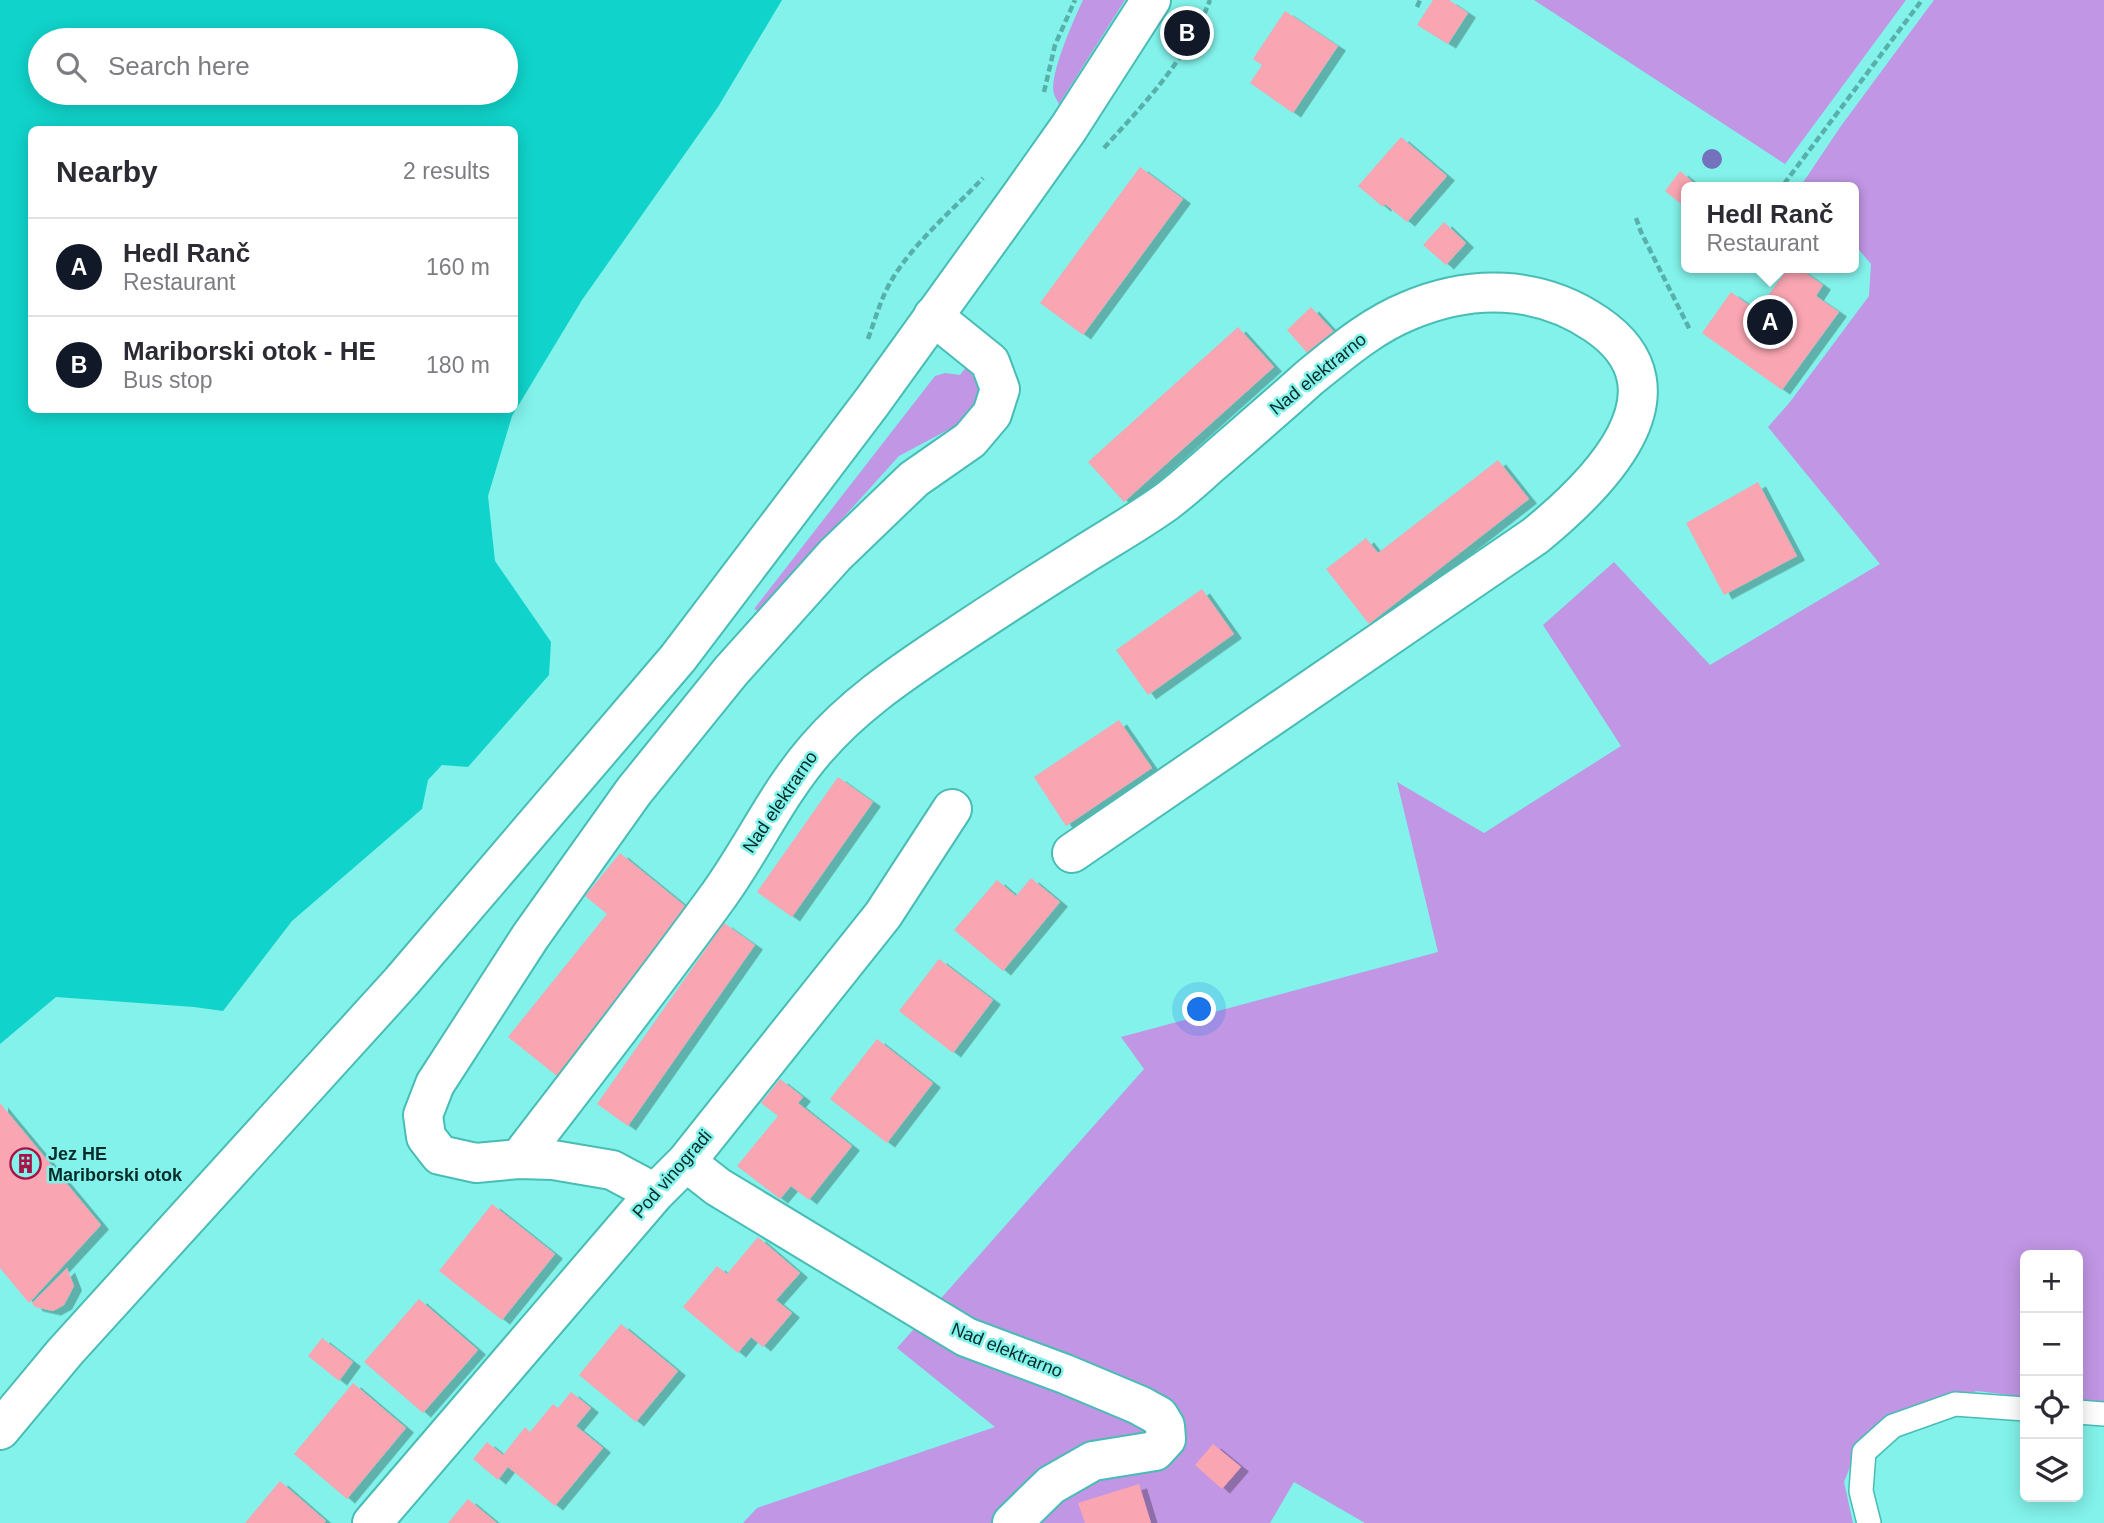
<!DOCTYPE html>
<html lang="en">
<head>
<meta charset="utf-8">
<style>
	:root { --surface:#fff; --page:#f2f2f3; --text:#2b2b33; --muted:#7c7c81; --line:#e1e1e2; --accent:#111827 }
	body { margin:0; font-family:Arial,sans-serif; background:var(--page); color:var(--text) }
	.controls { position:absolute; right:21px; bottom:21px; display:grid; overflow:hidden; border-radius:10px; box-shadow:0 4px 18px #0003 }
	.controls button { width:63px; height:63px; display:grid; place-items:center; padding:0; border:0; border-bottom:2px solid var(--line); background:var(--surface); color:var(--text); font:35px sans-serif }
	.you { position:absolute; left:1200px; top:1010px; width:24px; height:24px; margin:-18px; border:5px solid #fff; border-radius:50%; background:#1a73e8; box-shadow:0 0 0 10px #1a73e833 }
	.badge { display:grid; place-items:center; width:46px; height:46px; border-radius:50%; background:var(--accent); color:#fff; font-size:23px; font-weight:700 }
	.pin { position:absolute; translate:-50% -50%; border:4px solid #fff; box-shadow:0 2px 7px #0006 }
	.popup { position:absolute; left:1681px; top:182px; width:178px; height:91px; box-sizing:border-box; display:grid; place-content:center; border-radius:10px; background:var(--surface); filter:drop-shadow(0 2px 5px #0005); font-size:23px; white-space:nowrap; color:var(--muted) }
	.popup b { font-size:26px; color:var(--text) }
	.popup::after { content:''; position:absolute; left:50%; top:100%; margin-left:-14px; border:14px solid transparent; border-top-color:var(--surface) }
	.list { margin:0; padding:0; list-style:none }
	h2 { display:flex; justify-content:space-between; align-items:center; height:91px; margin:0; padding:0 28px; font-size:30px }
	h2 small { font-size:23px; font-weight:400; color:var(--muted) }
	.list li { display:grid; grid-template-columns:46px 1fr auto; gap:21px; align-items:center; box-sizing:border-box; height:98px; padding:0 28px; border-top:2px solid var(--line) }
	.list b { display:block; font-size:26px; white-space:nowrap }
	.list p { margin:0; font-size:23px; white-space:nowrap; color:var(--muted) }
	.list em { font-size:23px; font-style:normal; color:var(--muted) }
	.icon { flex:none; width:38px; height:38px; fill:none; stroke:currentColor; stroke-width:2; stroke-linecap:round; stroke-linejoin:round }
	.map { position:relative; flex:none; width:2104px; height:1523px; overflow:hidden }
	.search { position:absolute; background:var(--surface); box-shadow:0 4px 18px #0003; left:28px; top:28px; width:490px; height:77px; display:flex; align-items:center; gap:18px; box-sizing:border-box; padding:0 24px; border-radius:38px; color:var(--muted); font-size:26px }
	.panel { position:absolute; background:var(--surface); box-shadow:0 4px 18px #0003; left:28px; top:126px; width:490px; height:287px; border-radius:10px }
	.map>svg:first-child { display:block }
	.green { fill:#c196e4 }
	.water { fill:#10d4cb; fill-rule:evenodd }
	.building { fill:#f9a5b2; filter:url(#shadow) }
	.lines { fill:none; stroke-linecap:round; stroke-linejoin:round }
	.lane-casing { stroke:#48bcb5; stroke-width:26 }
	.street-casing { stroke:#48bcb5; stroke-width:42 }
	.primary-casing { stroke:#48bcb5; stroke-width:42 }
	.path { stroke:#58b0aa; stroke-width:4.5; stroke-dasharray:7 3.5; stroke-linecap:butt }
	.lane { stroke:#fff; stroke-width:23 }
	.street { stroke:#fff; stroke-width:38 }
	.primary { stroke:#fff; stroke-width:38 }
	.tree { fill:#7472bc }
	.labels { text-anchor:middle; stroke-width:5; stroke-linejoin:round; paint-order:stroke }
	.street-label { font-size:18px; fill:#052b29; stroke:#82f2ea }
	.poi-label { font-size:18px; font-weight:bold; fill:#052b29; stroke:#82f2ea; text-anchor:start }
</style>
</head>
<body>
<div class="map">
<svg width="2104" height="1523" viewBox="0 0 2104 1523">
	<defs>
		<filter id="shadow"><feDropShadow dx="8" dy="4.5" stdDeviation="0" flood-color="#0004"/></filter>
	</defs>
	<rect width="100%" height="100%" fill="#82f2ea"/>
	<!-- green -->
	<path class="green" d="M1083,0H1125L1059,104C1057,100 1055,97 1054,94C1048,77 1075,17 1083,0Z
		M1534,0H1906L1785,164Z
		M1934,0H2104V1407L2078,1403V1255H2025V1397L1977,1391L1921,1408L1857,1449L1844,1482L1853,1523H1365L1294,1482L1270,1523H743L757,1508L995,1427L897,1348L1144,1069L1121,1037L1438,952L1397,782L1484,833L1621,746L1543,625L1614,562L1710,665L1880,564L1768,427L1790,402L1869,296L1871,264L1854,244V187H1804L1802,184L1841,126Z
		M966,367L976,380L980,395L975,409L959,424L899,456L759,611L754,609L935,376L945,373L960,375Z"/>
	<!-- water -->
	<path class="water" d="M0,0H782L718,107L582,300L512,416L488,496L495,561L551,642L549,675L468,767L442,765L428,780L422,809L292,921L223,1011L194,1007L56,997L0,1044ZM40,40H506V93H40ZM32,130H514V410H32Z"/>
	<!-- building -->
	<path class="building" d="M1433,0H1449L1468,13L1448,44L1417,25Z
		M1285,11L1338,46L1293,113L1250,83L1262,65L1253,59Z
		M1401,137L1447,176L1407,222L1385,204L1383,207L1358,186Z
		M1140,167L1183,199L1083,335L1040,303Z
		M1680,171L1699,187H1686V208L1665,191Z
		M1444,222L1466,243L1446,265L1423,245Z
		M1788,268H1799L1823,285L1816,296L1839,312L1782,390L1702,333L1731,292L1757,311Z
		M1311,307L1335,333L1310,356L1287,330Z
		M1238,327L1274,367L1124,502L1088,462Z
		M1498,460L1529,499L1369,624L1326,569L1366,538L1378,553Z
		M1758,482L1797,556L1724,595L1686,523Z
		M1202,589L1234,634L1148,695L1116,650Z
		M1119,720L1152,768L1066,826L1034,777Z
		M838,777L873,802L792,917L757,892Z
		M620,853L690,910L557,1076L508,1037L607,914L585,896Z
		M1031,878L1060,902L1003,971L954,930L997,880L1016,896Z
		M724,923L755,945L628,1126L597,1104Z
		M939,959L993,1000L953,1053L899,1011Z
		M877,1039L933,1083L887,1143L830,1099Z
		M780,1079L803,1097L798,1103L852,1146L809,1200L791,1186L780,1199L737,1166L778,1116L761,1103Z
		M0,1103L101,1225L29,1303L0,1268Z
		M492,1204L555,1254L502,1320L439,1271Z
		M758,1237L800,1273L776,1300L792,1313L763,1347L751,1337L738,1353L683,1307L717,1266L727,1274Z
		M67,1268L74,1286L64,1305L53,1311L35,1307L32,1303Z
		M419,1299L478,1350L423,1413L364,1362Z
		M621,1324L678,1371L636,1422L579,1375Z
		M322,1338L353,1362L339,1381L308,1356Z
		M353,1383L406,1428L347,1499L294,1454Z
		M571,1392L591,1408L576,1426L603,1448L555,1506L508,1467L498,1480L473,1459L487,1442L503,1455L525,1427L530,1432L553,1404L558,1408Z
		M1213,1444L1241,1467L1222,1489L1195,1465Z
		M280,1481L326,1521L324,1523H245Z
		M1139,1484L1151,1523H1085L1078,1503Z
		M468,1499L497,1523H448Z"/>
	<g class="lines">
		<defs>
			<path id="lane" d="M2078,1412L2104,1414
				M1869,1523L1861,1491L1864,1452L1893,1426L1955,1404L2025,1409"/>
			<path id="street" d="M519,1159C585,1073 652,987 716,899C752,850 776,795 816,749C852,707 897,676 942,646C990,614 1038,583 1086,553C1113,536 1141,520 1166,502C1182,490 1197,476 1212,463C1244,435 1277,407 1309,378C1340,353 1371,326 1408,311C1471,284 1539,285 1596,324C1695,391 1595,487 1535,536L1072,853
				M686,1162L718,1187L966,1337L1065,1374L1139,1405L1159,1416L1165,1426L1166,1439L1155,1451L1093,1461L1051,1485L1012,1523
				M655,1193L612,1170L553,1160L519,1159L476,1163L440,1155L426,1137L423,1115L435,1084L530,937L634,791L731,671L835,555L914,479L970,440L992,414L1000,389L990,362L933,316
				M372,1523L655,1193L686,1162L883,915L952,809"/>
			<path id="primary" d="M0,1430L65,1352L401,982L678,658L872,402L1022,194L1068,129L1151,0"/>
		</defs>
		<!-- lane casing -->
		<use href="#lane" class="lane-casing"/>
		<!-- street casing -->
		<use href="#street" class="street-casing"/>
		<!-- primary casing -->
		<use href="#primary" class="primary-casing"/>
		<!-- path -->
		<path class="path" d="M1417,7L1420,0
			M1044,92L1055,45L1075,0
			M1104,148C1145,103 1188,58 1210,0
			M1784,184L1922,0
			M1636,218L1641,232L1690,330
			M868,339C875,320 880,301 890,283C911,245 953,210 983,178"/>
		<!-- lane -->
		<use href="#lane" class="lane"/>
		<!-- street -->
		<use href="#street" class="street"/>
		<!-- primary -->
		<use href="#primary" class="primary"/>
	</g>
	<!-- trees -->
	<circle class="tree" cx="1712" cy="159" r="10"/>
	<!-- icons -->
	<defs>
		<symbol id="building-ring" viewBox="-11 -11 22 22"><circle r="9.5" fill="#82f2ea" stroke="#a81347" stroke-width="1.5"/><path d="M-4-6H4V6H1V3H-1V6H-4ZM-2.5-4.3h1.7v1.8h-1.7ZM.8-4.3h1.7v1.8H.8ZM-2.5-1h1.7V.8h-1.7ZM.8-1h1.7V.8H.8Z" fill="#a81347"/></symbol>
	</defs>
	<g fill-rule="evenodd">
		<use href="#building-ring" x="8" y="1146" width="35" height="35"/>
	</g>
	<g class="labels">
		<!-- street labels -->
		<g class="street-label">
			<text transform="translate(1318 374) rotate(-39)" y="6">Nad elektrarno</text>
			<text transform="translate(780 802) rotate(-56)" y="6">Nad elektrarno</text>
			<text transform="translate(672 1174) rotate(-49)" y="6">Pod vinogradi</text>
			<text transform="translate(1007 1350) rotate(22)" y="6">Nad elektrarno</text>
		</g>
		<!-- poi labels -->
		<g class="poi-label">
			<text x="48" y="1160">Jez HE<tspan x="48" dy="21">Mariborski otok</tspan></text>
		</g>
	</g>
</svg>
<div class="controls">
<button>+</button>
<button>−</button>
<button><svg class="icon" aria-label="locate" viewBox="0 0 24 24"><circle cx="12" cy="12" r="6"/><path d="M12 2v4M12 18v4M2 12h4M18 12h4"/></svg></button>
<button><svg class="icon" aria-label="layers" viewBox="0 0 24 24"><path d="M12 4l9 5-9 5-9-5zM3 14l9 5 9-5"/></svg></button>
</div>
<div class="you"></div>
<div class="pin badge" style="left:1770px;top:322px">A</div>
<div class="popup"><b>Hedl Ranč</b>Restaurant</div>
<div class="pin badge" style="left:1187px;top:33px">B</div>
<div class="search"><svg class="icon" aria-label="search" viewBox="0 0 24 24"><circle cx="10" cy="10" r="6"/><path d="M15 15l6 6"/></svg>Search here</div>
<section class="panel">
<h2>Nearby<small>2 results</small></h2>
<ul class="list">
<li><span class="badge">A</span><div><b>Hedl Ranč</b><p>Restaurant</p></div><em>160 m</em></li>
<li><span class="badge">B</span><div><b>Mariborski otok - HE</b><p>Bus stop</p></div><em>180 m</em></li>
</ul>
</section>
</div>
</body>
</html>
